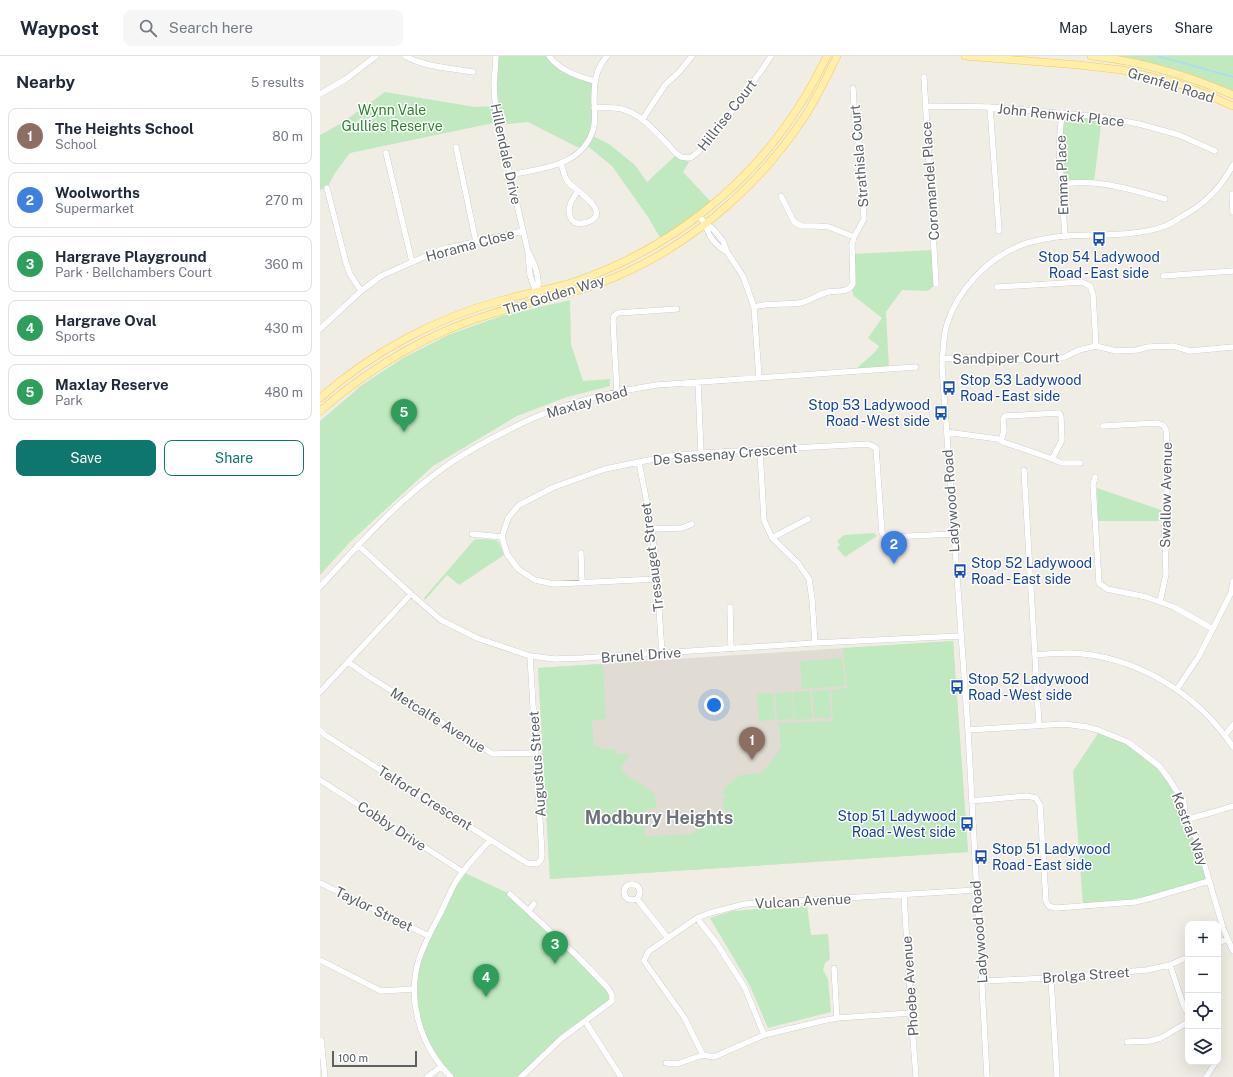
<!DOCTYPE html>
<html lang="en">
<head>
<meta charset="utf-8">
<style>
	:root { --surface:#fff; --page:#f6f6f7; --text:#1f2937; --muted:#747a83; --line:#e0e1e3; --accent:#0f766e }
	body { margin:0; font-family:"Public Sans",sans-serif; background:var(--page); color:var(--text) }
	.controls { position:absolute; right:12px; bottom:12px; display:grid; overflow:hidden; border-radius:8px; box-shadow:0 4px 16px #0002 }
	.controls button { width:36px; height:36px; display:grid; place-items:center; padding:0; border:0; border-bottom:1px solid var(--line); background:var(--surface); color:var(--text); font:20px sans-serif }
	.scale { position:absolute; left:12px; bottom:10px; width:85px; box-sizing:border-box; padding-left:4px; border:2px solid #5c6166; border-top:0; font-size:11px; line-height:14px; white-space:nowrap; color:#5c6166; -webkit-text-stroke:3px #fff; paint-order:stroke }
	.you { position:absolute; left:394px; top:649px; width:14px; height:14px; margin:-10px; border:3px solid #fff; border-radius:50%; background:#1a73e8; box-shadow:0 0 0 6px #1a73e833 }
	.badge { display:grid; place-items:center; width:26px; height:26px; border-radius:50%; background:var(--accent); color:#fff; font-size:13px; font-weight:700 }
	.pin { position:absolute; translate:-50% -33px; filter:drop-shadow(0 1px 2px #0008) }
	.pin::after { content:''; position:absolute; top:21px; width:14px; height:12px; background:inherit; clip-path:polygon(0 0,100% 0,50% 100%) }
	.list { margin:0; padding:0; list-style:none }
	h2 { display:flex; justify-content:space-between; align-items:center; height:52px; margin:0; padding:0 16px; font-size:17px }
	h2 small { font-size:13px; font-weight:400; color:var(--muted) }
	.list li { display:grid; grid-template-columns:26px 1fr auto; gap:12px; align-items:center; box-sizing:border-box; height:56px; margin:0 8px 8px; padding:0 8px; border:1px solid var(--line); border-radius:8px }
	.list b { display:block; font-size:15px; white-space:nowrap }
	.list p { margin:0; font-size:13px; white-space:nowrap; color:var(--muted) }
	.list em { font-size:13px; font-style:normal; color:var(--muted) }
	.actions { display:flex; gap:8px; padding:12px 16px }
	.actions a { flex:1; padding:9px 0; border:1px solid var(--accent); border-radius:8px; text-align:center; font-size:14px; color:var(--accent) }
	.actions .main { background:var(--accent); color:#fff }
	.icon { flex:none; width:22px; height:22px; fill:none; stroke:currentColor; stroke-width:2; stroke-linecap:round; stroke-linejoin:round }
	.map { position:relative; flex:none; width:913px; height:1021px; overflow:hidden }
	header { display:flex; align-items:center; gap:24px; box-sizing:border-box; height:56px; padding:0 20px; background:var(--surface); border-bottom:1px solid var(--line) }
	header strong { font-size:19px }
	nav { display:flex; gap:22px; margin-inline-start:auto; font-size:14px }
	.search { width:280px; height:36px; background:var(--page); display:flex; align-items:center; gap:10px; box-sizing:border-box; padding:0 14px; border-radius:8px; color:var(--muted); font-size:15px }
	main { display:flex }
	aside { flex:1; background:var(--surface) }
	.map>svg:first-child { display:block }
	.education { fill:#e0dcd3 }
	.green { fill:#c0e9bf }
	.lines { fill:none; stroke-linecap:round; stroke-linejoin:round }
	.stream { stroke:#a5dbff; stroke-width:1.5 }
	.minor-casing { stroke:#b7bbbf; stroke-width:6 }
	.major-casing { stroke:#fcc751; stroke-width:8 }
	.minor { stroke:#fff; stroke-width:5.5 }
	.major { stroke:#ffefaa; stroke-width:7 }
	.labels { text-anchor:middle; stroke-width:3; stroke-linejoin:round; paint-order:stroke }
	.street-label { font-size:14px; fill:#5c6166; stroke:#fff }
	.park-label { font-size:14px; fill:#2e842f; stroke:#fff }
	.transit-label { font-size:14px; fill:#164399; stroke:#fff; text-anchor:start }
	.district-label { font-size:18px; font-weight:bold; fill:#6d7378; stroke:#fff }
</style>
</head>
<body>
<header>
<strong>Waypost</strong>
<div class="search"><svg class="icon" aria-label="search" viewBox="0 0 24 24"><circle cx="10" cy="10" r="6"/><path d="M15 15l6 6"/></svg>Search here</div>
<nav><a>Map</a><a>Layers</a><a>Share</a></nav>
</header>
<main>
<aside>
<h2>Nearby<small>5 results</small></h2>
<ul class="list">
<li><span class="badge" style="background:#8d6e63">1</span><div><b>The Heights School</b><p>School</p></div><em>80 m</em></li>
<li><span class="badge" style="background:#3f7fe0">2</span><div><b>Woolworths</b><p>Supermarket</p></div><em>270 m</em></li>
<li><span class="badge" style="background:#2e9e5b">3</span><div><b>Hargrave Playground</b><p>Park · Bellchambers Court</p></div><em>360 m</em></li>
<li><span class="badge" style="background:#2e9e5b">4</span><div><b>Hargrave Oval</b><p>Sports</p></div><em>430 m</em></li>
<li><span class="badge" style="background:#2e9e5b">5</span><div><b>Maxlay Reserve</b><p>Park</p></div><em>480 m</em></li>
</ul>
<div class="actions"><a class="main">Save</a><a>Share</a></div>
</aside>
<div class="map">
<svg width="913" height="1021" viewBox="0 0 913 1021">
	<rect width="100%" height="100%" fill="#f0ede4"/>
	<!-- education -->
	<path class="education" d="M633,585L648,796L230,823L218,612Z"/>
	<!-- green -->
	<path class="green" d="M176,0H229L246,14L275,25L274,52L271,79L289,88L315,109L327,126L357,98L372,101L363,116L393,148L342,185L328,161L292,110L265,88L264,91H257L208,66L178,69V66L30,97L15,117L7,132L0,134V79L20,68L65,36L155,51L175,50Z
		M788,0H913V35L870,18L815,3Z
		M742,57L782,61L774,126L742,128L739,90Z
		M615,194L616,228L608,235L582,234L566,256L569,313L537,312L555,296L559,290L548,282L562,262L534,240L531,232L532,198Z
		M250,244L251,288L263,325L290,323V330L247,341L197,360L113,410L30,486L0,519V365L42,329L83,302L128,279L181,260Z
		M777,432L841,454V465H778Z
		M554,477L557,480L525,501L517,492L520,489L517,485L524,479Z
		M159,483L175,484L179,486L184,499L139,529L127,519L105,544L104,542L154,484Z
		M633,585L648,796L230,823L218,612L283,608L286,663L272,664L274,690H281V693H296V698H310L301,712C307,722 315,724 323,729C327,732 330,734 334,737L337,752H327V755H323L325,780L372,778L376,775V764L408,762L413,755H404L403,742L410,741L403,739V734L420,719L442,717L461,692L459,667L513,665L511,634L527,632L523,592Z
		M522,602L525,630L482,633L480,605Z
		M509,634L511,662H494L492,635Z
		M490,635L492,663L475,664L473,636Z
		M472,636L474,663L457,664L455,637Z
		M453,637L455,664L439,665L437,638Z
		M778,674L808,686L839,710L860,739L864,758L872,775L889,825L831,842L763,850L753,715L777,679Z
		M143,816L190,838L288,932L292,945L254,972L201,1021H131L121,1011L99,968L96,954L99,905Z
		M487,849L491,879L508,878L510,903L505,907L503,914L508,923L511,956L448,972L430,930L390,862L412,855Z"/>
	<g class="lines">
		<!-- stream -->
		<path class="stream" d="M838,0L913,21"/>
		<defs>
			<path id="minor" d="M85,0C105,11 130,12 153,16
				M176,0L174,29L176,58L208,196L210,219L214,231L217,236L219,245
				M229,0C239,14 258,21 275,25
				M604,21L616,228
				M0,38L26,23L56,0
				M606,50L670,51L782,61L819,68L859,79L895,95
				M670,51L679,175
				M274,52C284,52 293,51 302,53C323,58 342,83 357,98L361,101L368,102L372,101L379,95L400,72L443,12L451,0
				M742,57L739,90L745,181
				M322,64L345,29L359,16L372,0
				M136,91L156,186
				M66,97L92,206
				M241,107C243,114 244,122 249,127C256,134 288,154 272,164C267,167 262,168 257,167C249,165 248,155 250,149C251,144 256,139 258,135
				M190,119C223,112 265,110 274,70C275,62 275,54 274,46C274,28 275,14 287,0
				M742,128C777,122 812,134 845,143
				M7,132L26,207L30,218L41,235
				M913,138H912L913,156
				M461,140L474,166L481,170H496L509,171L534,181
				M379,160L385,167L393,173L403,185L407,196L423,220L434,251L439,322
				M385,167C388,180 396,190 407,196
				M208,196C215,208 221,222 217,236
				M843,220L913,215
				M677,231L762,226L770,230L773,238L776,290
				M434,251C451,246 469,250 484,246C492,243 500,238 508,236C517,234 527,238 533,228L532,189L534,181L544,163L541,90L536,82L533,32
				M0,273L41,235L61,220L115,196L128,192L203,175
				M622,303L674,300L687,304L745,301L759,294L776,290L796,295L817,294L828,291L853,290L870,295L913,291
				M378,326L381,397
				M297,336L293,265L294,260L298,257L357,253
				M783,370L837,367L843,369L846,374L849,414L844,464L846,518L840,546
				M626,376L678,383L683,386L724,400L742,407H760
				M681,385L684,374L683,363L685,360L739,357L741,360L742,384L732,403
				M440,395L444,464L452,482L478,507L489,523L492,543L495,587
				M319,406L332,473L337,523L342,597
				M704,414L719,669
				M775,421L773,429L779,527L787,533L826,541L854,551L893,573
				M332,473L362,472L372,468
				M152,478L182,481
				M452,482L488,463
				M38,489L91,538L121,564L157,582L210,600L235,603L263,602L495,587L640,580
				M261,497L262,527
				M337,523L234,528L215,524L198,513L187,498L182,481L188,462L199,449L234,431L285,413L319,406L350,400L381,397L548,388L556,392L562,477L567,481L634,478
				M0,531C40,487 80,442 129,408C155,390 183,376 211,363C221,359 230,355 239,352C271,341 304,334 337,329L596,311
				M410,551L411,593
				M715,599C726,598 738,597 749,597C815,599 877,637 913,691
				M28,606L48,620L173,698L216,697
				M857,633L879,600L911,537L913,525
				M0,636L91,538
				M0,674L5,679L207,807L217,808L221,804L222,798L210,600
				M648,674L744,668L767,671L778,674L808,686L839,710L849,723L864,747L865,764L877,783L903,872L913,895
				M905,679L913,669
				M0,724L143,816
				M651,745L707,740L716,742L720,749L726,845C728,851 731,851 736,852L815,846L831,842L889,825
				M865,764L897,755L913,750
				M0,827L109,880
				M304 836a8 8 0 1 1 16 0a8 8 0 1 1-16 0Z
				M190,838L257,900L288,932L292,939V945L242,982L201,1021
				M584,839L591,957L596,1021
				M317,843L348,882
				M209,854L214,848
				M377,862L397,888L425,932L444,979
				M898,887L907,883
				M0,904L61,935L94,933
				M850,909L863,948L868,958
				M514,912L517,962
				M731,922L737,1021
				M662,925L731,922L827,914L850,909L868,901
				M265,965L301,1021
				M1,984L5,1021
				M807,986L830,985L841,982L868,966
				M383,999L364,961L324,905L328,896L348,882L377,862L390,857L425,848L657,834
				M346,1007L357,1008L383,999L394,1001L444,979L502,965L517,962L591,957
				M107,1021L121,1011
				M131,1021C101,991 86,945 99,903C104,889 111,875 118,862C124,851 128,840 134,829C143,812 158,798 170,784
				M667,1021L648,674L622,310C623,296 623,281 627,268C637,235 667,203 699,190C710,185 733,181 746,180C777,178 816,181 845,170C850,168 856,164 861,161C885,148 900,133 913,109
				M886,1021L894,1009V1006"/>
			<path id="major" d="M645,0L759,9L802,14L856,27L888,39L913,50
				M771,0C821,5 867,19 913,39
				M0,342C52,296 116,262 183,244C207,237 233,233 257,225C349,193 429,131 481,47C491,32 499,16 507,0
				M0,355C50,312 108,277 171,258C206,247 241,241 275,229C361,198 435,136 485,60C497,41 507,21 517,0"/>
		</defs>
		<!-- minor casing -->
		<use href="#minor" class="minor-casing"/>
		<!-- major casing -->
		<use href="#major" class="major-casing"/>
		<!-- minor -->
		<use href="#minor" class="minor"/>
		<!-- major -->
		<use href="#major" class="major"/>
	</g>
	<!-- icons -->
	<defs>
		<symbol id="bus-bare" viewBox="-9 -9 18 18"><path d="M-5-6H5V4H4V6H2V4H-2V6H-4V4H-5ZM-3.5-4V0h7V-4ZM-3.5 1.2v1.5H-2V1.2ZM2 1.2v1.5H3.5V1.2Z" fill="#1a4fb4" stroke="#fff" stroke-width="2.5" paint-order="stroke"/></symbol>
	</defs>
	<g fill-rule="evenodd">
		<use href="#bus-bare" x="769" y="173" width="20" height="20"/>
		<use href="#bus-bare" x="619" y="322" width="20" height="20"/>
		<use href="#bus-bare" x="611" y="347" width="20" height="20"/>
		<use href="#bus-bare" x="630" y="505" width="20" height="20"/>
		<use href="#bus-bare" x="627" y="621" width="20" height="20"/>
		<use href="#bus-bare" x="637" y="758" width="20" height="20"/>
		<use href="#bus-bare" x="651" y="791" width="20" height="20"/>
	</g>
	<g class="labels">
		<!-- street labels -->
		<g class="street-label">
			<text transform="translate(851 29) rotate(17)" y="5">Grenfell Road</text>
			<text transform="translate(407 59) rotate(-52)" y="5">Hillrise Court</text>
			<text transform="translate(741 59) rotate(6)" y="5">John Renwick Place</text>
			<text transform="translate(186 98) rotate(78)" y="5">Hillendale Drive</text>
			<text transform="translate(539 100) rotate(-95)" y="5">Strathisla Court</text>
			<text transform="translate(742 119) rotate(-92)" y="5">Emma Place</text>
			<text transform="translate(610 125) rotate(-94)" y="5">Coromandel Place</text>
			<text transform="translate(150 189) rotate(-15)" y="5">Horama Close</text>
			<text transform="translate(234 239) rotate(-17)" y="5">The Golden Way</text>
			<text transform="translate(686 302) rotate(-1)" y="5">Sandpiper Court</text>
			<text transform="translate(267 346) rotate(-16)" y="5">Maxlay Road</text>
			<text transform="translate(405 398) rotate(-5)" y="5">De Sassenay Crescent</text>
			<text transform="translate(846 439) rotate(-89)" y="5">Swallow Avenue</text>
			<text transform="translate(631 445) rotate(-94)" y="5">Ladywood Road</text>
			<text transform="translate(332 501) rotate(-97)" y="5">Tresauget Street</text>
			<text transform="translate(321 599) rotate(-4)" y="5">Brunel Drive</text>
			<text transform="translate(118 664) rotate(32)" y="5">Metcalfe Avenue</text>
			<text transform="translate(217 708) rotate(-94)" y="5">Augustus Street</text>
			<text transform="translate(105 742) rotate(32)" y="5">Telford Crescent</text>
			<text transform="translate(72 770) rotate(33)" y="5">Cobby Drive</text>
			<text transform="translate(870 773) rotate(69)" y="5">Kestral Way</text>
			<text transform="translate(483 845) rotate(-3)" y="5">Vulcan Avenue</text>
			<text transform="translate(54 853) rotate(26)" y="5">Taylor Street</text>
			<text transform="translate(659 876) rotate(-94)" y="5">Ladywood Road</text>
			<text transform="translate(766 919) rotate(-4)" y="5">Brolga Street</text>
			<text transform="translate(590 930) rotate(-94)" y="5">Phoebe Avenue</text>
		</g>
		<!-- park labels -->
		<g class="park-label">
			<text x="72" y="59">Wynn Vale<tspan x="72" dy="16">Gullies Reserve</tspan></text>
		</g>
		<!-- transit labels -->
		<g class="transit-label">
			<text x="779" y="206" text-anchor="middle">Stop 54 Ladywood<tspan x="779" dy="16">Road - East side</tspan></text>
			<text x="640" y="329">Stop 53 Ladywood<tspan x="640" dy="16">Road - East side</tspan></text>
			<text x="610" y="354" text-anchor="end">Stop 53 Ladywood<tspan x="610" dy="16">Road - West side</tspan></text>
			<text x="651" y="512">Stop 52 Ladywood<tspan x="651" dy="16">Road - East side</tspan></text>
			<text x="648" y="628">Stop 52 Ladywood<tspan x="648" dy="16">Road - West side</tspan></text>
			<text x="636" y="765" text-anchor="end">Stop 51 Ladywood<tspan x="636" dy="16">Road - West side</tspan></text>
			<text x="672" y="798">Stop 51 Ladywood<tspan x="672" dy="16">Road - East side</tspan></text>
		</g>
		<!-- district labels -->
		<g class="district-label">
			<text x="339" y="768">Modbury Heights</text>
		</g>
	</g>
</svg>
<div class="controls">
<button>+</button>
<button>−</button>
<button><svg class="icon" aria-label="locate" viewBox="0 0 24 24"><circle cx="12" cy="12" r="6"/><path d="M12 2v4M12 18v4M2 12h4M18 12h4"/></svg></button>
<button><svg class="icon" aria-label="layers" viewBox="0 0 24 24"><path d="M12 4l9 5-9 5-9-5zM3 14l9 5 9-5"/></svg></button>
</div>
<div class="scale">100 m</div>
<div class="you"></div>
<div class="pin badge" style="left:432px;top:704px;background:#8d6e63">1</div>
<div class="pin badge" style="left:574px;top:508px;background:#3f7fe0">2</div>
<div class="pin badge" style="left:235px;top:908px;background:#2e9e5b">3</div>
<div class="pin badge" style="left:166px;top:941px;background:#2e9e5b">4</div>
<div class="pin badge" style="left:84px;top:376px;background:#2e9e5b">5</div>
</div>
</main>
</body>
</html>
